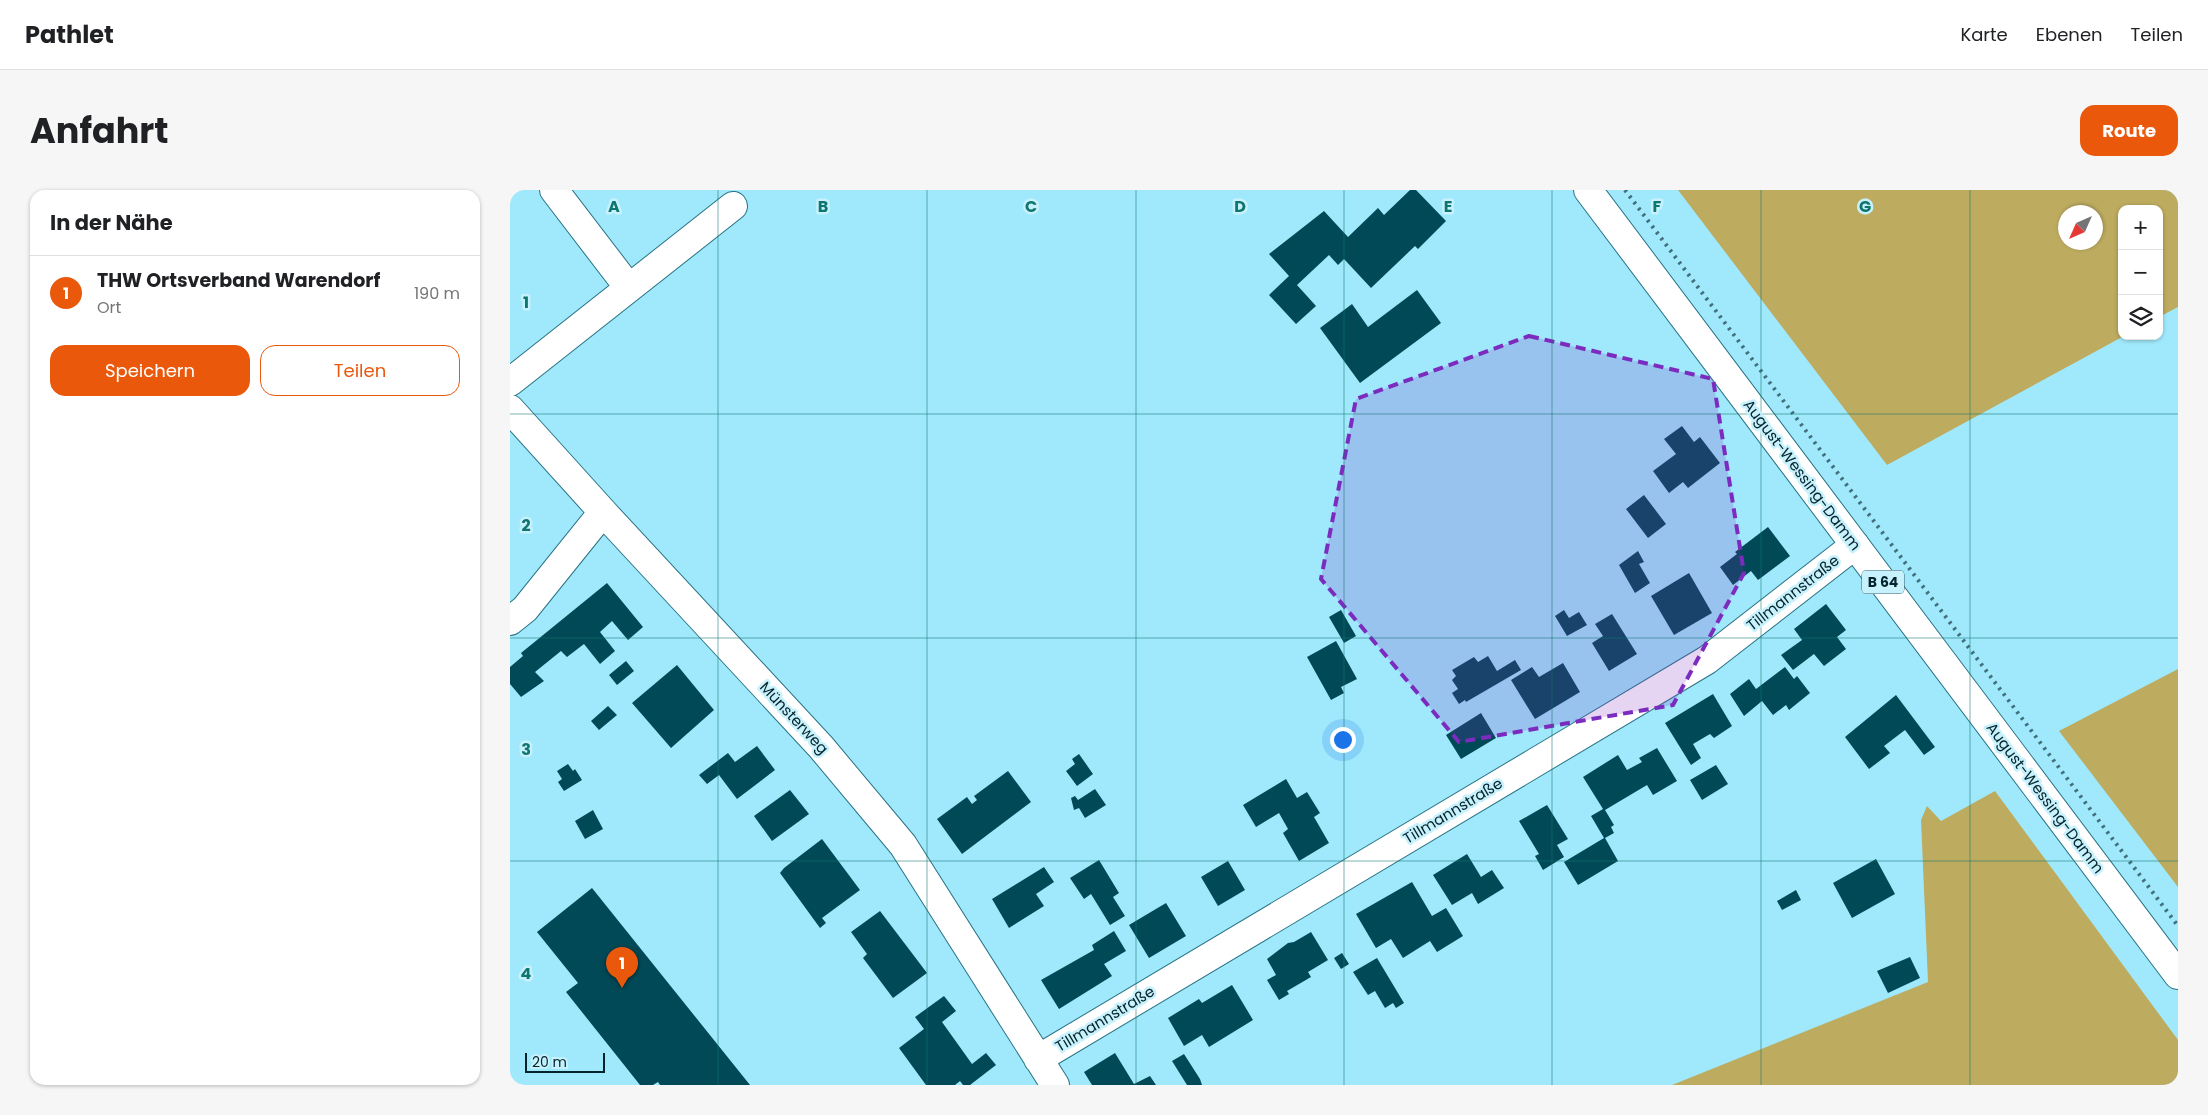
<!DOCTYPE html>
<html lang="de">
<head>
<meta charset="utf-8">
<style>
	:root { --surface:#fff; --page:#f6f6f6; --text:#202124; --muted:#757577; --line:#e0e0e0; --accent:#ea580c }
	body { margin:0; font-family:Poppins,sans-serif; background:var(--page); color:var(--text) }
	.controls { position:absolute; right:15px; top:15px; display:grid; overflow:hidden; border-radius:10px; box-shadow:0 1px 4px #0004 }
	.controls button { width:45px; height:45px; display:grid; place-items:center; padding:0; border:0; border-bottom:1px solid var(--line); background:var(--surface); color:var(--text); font:25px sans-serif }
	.compass { position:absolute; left:1548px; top:15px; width:45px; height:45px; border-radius:50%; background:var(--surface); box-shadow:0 1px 4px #0004; rotate:225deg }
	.scale { position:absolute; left:15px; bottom:12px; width:80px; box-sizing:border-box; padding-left:5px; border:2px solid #04232b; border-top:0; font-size:14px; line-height:18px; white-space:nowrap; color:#04232b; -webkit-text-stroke:4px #c7f1fc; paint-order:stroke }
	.you { position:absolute; left:832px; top:549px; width:18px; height:18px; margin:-12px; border:4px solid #fff; border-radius:50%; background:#1a73e8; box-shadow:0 0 0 8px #1a73e833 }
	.badge { display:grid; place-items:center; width:32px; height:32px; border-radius:50%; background:var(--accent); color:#fff; font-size:16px; font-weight:700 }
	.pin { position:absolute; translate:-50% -41px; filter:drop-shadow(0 1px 2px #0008) }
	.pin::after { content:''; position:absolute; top:26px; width:18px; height:15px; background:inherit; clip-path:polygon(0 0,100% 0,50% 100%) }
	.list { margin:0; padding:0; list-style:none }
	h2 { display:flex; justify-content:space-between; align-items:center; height:65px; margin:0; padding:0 20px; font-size:21px }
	h2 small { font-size:16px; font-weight:400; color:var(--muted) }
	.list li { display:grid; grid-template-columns:32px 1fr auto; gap:15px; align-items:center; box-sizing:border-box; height:75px; padding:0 20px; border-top:1px solid var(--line) }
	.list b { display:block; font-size:19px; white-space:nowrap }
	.list p { margin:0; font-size:16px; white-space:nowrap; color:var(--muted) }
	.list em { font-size:16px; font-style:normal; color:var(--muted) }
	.actions { display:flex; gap:10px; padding:15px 20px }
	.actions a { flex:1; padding:11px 0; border:1px solid var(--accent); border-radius:15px; text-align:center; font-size:18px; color:var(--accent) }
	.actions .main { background:var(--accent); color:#fff }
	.icon { flex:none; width:28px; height:28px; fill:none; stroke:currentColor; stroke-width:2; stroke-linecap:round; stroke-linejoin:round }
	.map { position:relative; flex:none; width:1668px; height:895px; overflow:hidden; border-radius:15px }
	header { display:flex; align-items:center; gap:30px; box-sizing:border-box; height:70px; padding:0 25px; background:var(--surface); border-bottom:1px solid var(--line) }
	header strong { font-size:24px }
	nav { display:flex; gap:28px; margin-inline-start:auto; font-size:18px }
	.intro { display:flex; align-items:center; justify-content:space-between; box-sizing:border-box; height:120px; padding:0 30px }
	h1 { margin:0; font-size:35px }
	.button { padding:12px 22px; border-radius:15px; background:var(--accent); color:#fff; font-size:18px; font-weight:700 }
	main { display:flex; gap:30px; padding:0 30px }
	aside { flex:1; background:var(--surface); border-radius:15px; box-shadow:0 1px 4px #0004 }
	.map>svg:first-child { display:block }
	.green { fill:#bdab5f; fill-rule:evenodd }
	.building { fill:#024957 }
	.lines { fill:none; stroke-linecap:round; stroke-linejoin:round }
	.minor-casing { stroke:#287384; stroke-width:30 }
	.major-casing { stroke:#287384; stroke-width:30 }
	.minor { stroke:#fff; stroke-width:28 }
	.major { stroke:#fff; stroke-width:28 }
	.rail { stroke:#41707d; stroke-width:4; stroke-dasharray:2.5 5; stroke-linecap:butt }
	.marked { fill:#7b2cbf; fill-opacity:0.2; stroke:#7b2cbf; stroke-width:4; stroke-dasharray:10 6; stroke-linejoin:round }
	.grid { fill:none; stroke:#0f766e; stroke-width:1; stroke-opacity:0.55 }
	.labels { text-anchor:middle; stroke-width:5; stroke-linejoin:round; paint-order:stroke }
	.shield { fill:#c7f1fc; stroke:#3e616a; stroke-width:1 }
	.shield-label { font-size:14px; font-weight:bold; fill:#04232b }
	.street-label { font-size:15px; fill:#04232b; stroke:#c7f1fc }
	.grid-label { font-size:16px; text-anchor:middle; font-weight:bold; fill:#0f766e; stroke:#c7f1fc; stroke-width:5; stroke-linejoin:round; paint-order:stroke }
</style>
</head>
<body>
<header>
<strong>Pathlet</strong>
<nav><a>Karte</a><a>Ebenen</a><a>Teilen</a></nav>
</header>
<div class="intro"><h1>Anfahrt</h1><a class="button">Route</a></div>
<main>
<aside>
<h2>In der Nähe<small></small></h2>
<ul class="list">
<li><span class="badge">1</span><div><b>THW Ortsverband Warendorf</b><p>Ort</p></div><em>190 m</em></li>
</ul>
<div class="actions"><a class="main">Speichern</a><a>Teilen</a></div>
</aside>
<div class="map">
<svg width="1668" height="895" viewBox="0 0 1668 895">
	<rect width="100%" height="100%" fill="#a0e9fc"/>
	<!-- green -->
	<path class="green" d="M1168,0H1668V117L1649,127V19H1612V146H1614L1377,275ZM1556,22H1586V52H1556Z
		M1668,479V697L1549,541Z
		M1485,601L1668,850V895H1162L1418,792L1411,630L1417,616L1431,631Z"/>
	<!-- building -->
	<path class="building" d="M900,0H906L936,31L908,59L905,56L861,98L834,69L828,75L819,65L787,95L806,116L786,134L759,105L779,86L759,64L814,21L838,47L868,18L874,25Z
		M907,100L931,133L850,193L810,138L842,114L858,137Z
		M1172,236L1184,252L1190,247L1210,273L1178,298L1173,292L1159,303L1143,281L1166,264L1154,249Z
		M1134,305L1156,334L1138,348L1116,319Z
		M1258,337L1280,366L1248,390L1241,381L1223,395L1210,377L1227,364L1225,362Z
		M1128,361L1134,372L1129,374L1140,393L1125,403L1109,375Z
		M1179,383L1202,423L1164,445L1141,406Z
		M97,393L133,437L118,450L102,431L90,442L105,461L90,474L74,454L57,467L51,461L25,482L34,491L11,507L0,494V477L13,466L11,463Z
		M1316,414L1336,440L1327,447L1336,459L1314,476L1304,464L1283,480L1271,465L1292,450L1284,439Z
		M831,420L846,446L834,453L819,427Z
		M1054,420L1059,428L1069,422L1077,435L1057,446L1045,426Z
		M1102,424L1127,464L1099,481L1082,453L1093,446L1085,434Z
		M826,451L847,489L831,497L834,503L821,510L797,467Z
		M978,466L987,481L1005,470L1011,480L956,512L955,510L949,514L942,503L948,499L942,490L946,486L942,480L964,467L968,472Z
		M116,471L124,481L107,495L99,485Z
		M1053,473L1070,502L1025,529L1001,490L1022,477L1029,487Z
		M167,475L204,520L161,558L122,513Z
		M1275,477L1284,489L1287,486L1300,503L1279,520L1276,515L1263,525L1252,511L1234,526L1220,504L1239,489L1246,499Z
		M1203,504L1222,536L1204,548L1200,544L1183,554L1191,568L1181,575L1155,533Z
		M1386,505L1425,557L1414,565L1395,540L1374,556L1380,563L1359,579L1335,547Z
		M98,516L107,525L89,540L81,531Z
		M971,523L986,548L951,569L936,545Z
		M247,556L265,580L227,609L209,585L197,594L189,585L218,563L225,572Z
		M1147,558L1167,591L1143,605L1137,595L1095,620L1104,635L1101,637L1104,643L1095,648L1108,671L1068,695L1054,672L1094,648L1081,626L1093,619L1073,587L1108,565L1117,580L1132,572L1129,568Z
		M569,564L583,584L567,596L556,581L565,574L562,569Z
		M58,574L63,581L65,579L72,590L54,601L48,592L52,589L47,581Z
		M1206,575L1218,594L1192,610L1180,590Z
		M498,581L521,612L452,664L427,629L457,607L462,614L467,610L464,606Z
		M776,589L787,608L797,602L810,623L804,627L819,653L789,671L773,643L778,639L769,623L746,637L733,615Z
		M585,599L596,615L575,628L569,618L564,620L561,608L565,606L568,610Z
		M280,600L299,624L262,651L244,626Z
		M1037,615L1058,649L1047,655L1054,667L1033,680L1025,666L1029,664L1009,631Z
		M83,620L93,639L75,649L65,631Z
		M312,649L350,700L312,728L316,733L310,738L270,683L274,678Z
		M957,664L971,687L982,680L994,698L968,714L962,703L942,715L923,685Z
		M1366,669L1385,704L1342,728L1323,693Z
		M589,670L609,703L603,707L615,726L600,735L581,704L574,709L560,688Z
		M718,671L735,700L708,716L691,687Z
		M534,677L544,692L526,704L534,716L499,738L482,709Z
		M902,692L922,726L936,718L953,746L927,762L920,751L893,768L881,749L866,758L846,724Z
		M82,698L240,895H150L148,892L143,895H130L56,802L68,793L27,742Z
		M1286,700L1291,710L1272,720L1267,711Z
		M656,713L676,746L639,768L619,735Z
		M370,721L417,783L383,808L353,768L357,764L341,742Z
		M604,741L616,761L594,774L602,786L549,819L531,790L584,760L582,755Z
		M801,742L818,770L798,782L801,787L777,801L779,804L769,810L757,790L766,785L757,769L778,753L784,752Z
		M832,763L839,774L831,779L824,768Z
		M1400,767L1410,788L1378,803L1367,781Z
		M867,768L894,813L886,818L883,813L875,818L865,801L858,805L843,782Z
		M722,795L743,830L699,857L692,845L674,856L658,828L689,809L692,813Z
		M434,806L446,821L432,832L462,874L476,863L486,875L460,895H453L450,891L445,895H416L389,858L414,839L405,827Z
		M605,863L624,894L640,886L646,895H582L574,882Z
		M674,864L690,889L692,895H677L662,871Z"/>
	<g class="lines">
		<defs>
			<path id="minor" d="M44,0L119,98
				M0,192L223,16
				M0,219L93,322L311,557L393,655L545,895
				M0,431L15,419L93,322
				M528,869L1197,470L1345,355"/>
			<path id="major" d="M1078,0L1668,785"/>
		</defs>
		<!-- minor casing -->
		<use href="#minor" class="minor-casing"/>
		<!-- major casing -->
		<use href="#major" class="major-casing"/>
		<!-- minor -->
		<use href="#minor" class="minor"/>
		<!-- major -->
		<use href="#major" class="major"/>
		<!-- rail -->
		<path class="rail" d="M1115,0L1668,736"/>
	</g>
	<!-- marked area -->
	<path class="marked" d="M1019,146L1203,189L1234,383L1163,515L949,552L811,389L846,209Z"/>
	<!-- grid -->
	<path class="grid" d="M208,0V895M417,0V895M626,0V895M834,0V895M1042,0V895M1251,0V895M1460,0V895M0,224H1668M0,448H1668M0,671H1668"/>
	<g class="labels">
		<!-- shield labels -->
		<rect class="shield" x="1352" y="380.5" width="42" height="23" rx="4"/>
		<g class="shield-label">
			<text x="1373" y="397">B 64</text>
		</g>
		<!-- street labels -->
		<g class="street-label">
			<text transform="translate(1292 285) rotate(53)" y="5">August-Wessing-Damm</text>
			<text transform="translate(1283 403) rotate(-38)" y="5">Tillmannstraße</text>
			<text transform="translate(284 528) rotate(47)" y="5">Münsterweg</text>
			<text transform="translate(1535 608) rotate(53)" y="5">August-Wessing-Damm</text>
			<text transform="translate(943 621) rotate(-31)" y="5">Tillmannstraße</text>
			<text transform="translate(595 829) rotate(-31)" y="5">Tillmannstraße</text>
		</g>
	</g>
	<g class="grid-label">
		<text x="104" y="22">A</text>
		<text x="313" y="22">B</text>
		<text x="521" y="22">C</text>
		<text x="730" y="22">D</text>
		<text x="938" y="22">E</text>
		<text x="1147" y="22">F</text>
		<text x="1355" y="22">G</text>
		<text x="16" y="118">1</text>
		<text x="16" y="341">2</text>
		<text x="16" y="565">3</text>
		<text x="16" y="789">4</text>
	</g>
</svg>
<div class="controls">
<button>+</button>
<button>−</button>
<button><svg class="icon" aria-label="layers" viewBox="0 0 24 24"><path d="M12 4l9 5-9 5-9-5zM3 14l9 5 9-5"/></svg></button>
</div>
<svg class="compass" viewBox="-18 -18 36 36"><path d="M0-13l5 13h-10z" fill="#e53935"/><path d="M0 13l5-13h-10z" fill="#757577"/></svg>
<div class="scale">20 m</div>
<div class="you"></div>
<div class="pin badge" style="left:112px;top:798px">1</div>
</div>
</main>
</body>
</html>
